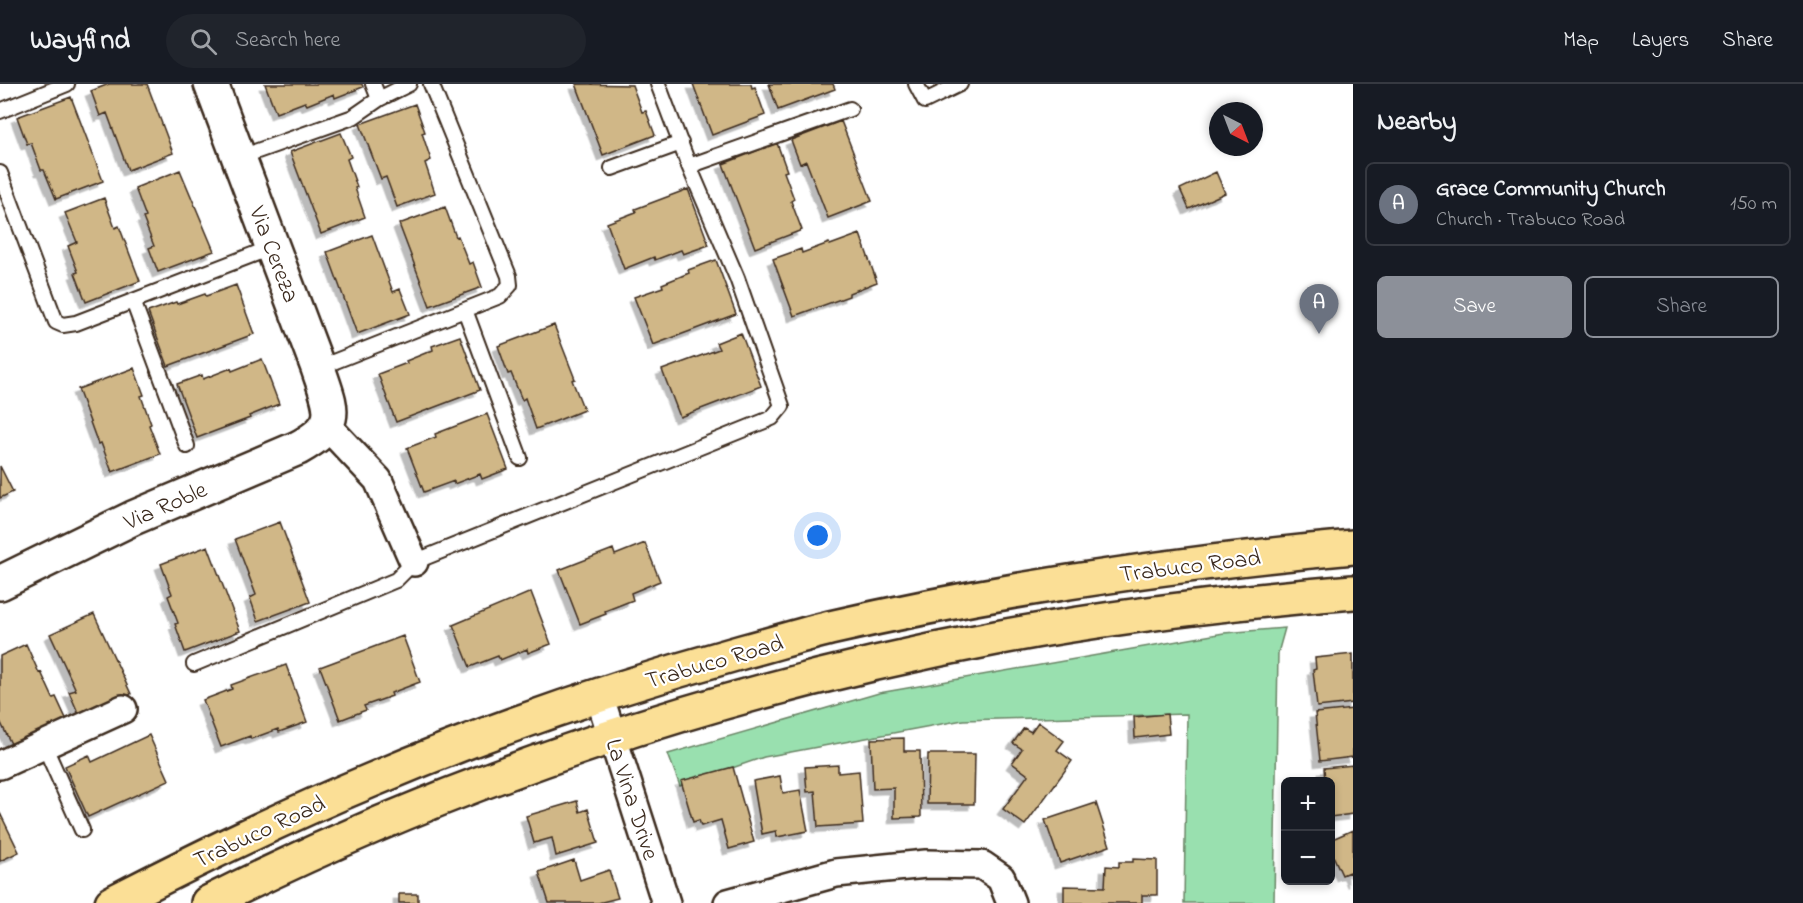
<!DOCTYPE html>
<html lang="en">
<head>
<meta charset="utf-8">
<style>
	:root { --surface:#171b24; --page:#20242c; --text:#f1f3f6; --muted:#9ea1a6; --line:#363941; --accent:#8c9099 }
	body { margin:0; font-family:"Indie Flower",sans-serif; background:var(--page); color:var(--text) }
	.controls { position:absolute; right:18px; bottom:18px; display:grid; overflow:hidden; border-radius:9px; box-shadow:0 3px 9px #0003 }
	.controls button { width:54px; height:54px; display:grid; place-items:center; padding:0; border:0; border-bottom:2px solid var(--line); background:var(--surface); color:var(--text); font:30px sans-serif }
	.compass { position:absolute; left:1209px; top:18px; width:54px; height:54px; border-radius:50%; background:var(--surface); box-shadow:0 3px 9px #0003; rotate:138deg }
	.you { position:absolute; left:818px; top:452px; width:21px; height:21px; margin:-15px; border:4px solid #fff; border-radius:50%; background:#1a73e8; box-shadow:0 0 0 9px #1a73e833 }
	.badge { display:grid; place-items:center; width:39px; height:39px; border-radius:50%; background:var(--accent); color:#fff; font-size:20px; font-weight:700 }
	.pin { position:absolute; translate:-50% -50px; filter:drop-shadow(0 2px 3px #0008) }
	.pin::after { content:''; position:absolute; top:32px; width:21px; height:18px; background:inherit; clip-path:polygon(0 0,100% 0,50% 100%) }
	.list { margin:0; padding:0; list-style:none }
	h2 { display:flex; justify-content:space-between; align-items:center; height:78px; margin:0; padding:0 24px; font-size:26px }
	h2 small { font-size:20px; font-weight:400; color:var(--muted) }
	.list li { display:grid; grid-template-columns:39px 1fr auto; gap:18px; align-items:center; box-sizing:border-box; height:84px; margin:0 12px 12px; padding:0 12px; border:2px solid var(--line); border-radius:9px }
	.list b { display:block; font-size:22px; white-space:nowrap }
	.list p { margin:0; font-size:20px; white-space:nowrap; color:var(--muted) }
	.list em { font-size:20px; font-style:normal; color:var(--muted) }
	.actions { display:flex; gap:12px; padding:18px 24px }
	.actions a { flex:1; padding:14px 0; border:2px solid var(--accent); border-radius:9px; text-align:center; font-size:21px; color:var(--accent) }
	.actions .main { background:var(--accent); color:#fff }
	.icon { flex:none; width:33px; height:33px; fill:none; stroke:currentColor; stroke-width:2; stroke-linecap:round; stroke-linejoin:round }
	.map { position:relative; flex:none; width:1353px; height:819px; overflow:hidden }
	header { display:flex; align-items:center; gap:36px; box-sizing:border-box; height:84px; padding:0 30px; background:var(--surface); border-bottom:2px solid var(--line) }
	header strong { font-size:28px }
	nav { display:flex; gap:33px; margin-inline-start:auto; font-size:21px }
	.search { width:420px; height:54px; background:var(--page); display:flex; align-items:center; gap:15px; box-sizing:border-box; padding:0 21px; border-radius:33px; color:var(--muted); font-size:22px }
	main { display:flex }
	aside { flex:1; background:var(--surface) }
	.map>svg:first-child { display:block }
	.green { fill:#99e0af; stroke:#6a8566; stroke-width:1.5 }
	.building { fill:#d0b787; stroke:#3b2a1e; stroke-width:1.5; filter:url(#shadow) }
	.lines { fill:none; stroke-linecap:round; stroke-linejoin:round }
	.lane-casing { stroke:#3b2a1e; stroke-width:18 }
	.street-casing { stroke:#3b2a1e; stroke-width:32 }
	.secondary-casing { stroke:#3b2a1e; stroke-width:38 }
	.primary-casing { stroke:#3b2a1e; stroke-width:38 }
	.lane { stroke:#fff; stroke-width:14 }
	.street { stroke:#fff; stroke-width:27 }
	.secondary { stroke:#fff; stroke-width:33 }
	.primary { stroke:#fbdf96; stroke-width:33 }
	.labels { text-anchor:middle; stroke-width:4.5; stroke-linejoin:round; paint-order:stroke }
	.street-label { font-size:24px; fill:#3b2a1e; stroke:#fff }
</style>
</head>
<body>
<header>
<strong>Wayfind</strong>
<div class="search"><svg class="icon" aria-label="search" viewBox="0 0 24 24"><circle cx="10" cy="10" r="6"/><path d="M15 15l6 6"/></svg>Search here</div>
<nav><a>Map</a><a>Layers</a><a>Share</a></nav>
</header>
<main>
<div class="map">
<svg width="1353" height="819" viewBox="0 0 1353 819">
	<defs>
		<filter id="shadow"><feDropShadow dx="-5.5" dy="5.5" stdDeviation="0" flood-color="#0004"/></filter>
	</defs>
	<rect width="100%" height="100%" fill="#fff"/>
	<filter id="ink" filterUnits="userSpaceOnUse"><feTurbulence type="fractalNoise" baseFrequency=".0167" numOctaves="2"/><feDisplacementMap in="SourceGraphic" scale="12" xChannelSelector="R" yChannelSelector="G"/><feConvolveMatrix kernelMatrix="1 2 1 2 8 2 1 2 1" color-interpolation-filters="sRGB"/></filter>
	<g filter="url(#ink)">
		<!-- green -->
		<path class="green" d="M1285,544L1278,569L1274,819H1184L1187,630L963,636L764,673L680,702L668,670L879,609L1224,549Z"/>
		<!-- building -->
		<path class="building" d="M109,0H147L173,69L128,86L107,29L100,32L91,7Z
			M265,0H362L363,3L335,14L334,10L307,21L305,18L276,29Z
			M576,0L632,1L642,28L646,27L655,51L603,71Z
			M693,0H751L752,4L755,3L765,31L712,51Z
			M769,0H833L835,5L778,26Z
			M71,13L103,97L56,115L44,86H41L31,59L27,60L17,33Z
			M415,20L425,48L422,49L431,76L425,79L435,109L397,123L386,93L381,95L360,40Z
			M841,37L872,117L828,134L806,77L800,80L791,56Z
			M341,49L351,73L347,75L357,103L355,104L365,133L321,150L290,68Z
			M777,59L787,87L784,88L794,115L791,117L802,146L755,164L723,80Z
			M180,86L214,167L158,188L149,164L154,162L143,134L146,133L135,104Z
			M1216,88L1225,109L1189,125L1180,105Z
			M688,105L709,161L683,170L681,166L655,176L654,173L624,185L607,139L636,128L635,125Z
			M104,114L115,144L119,142L140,197L86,218L75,189L78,188L68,162L77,158L65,129Z
			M445,123L456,153L458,152L469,180L473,178L482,203L430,222L399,140Z
			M860,150L877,198L849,209V212L794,232L773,175L801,165L802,169L829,159L830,161Z
			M372,151L393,208L400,205L410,230L357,250L327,168Z
			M716,176L736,230L653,261L634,213L663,203L662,200L689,189L688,186Z
			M236,201L254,250L168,282L148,228L176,218L177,220L205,210L206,212Z
			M554,241L575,295L572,296L584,326L536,345L525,314L522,316L511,289L508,290L498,262Z
			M741,249L761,302L680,333L662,286L719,265L716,259Z
			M460,252L480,306L396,338L378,290L407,279L406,277L433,266L432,262Z
			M262,275L279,320L249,332L250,334L197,354L177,300L202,291L203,295L231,284L232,287Z
			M134,284L144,311L141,312L151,340L149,341L160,370L112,388L101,359L98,360L78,305Z
			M487,330L508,385L482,395L480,390L454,400V397L424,408L407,364L436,353L435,350Z
			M0,382L13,408L0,414Z
			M280,438L310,518L258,537L250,514L256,511L235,455Z
			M645,459L660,497L631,509L633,516L605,527L606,530L580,540L559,486L613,465L615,471Z
			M208,462L240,547L185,568L175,540L178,539L168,512L172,510L161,480Z
			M531,508L551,560L528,569L527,565L500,576L498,572L470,583L453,541Z
			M94,530L131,610L80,633L69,608L76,606L50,550Z
			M403,552L420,598L391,609L392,612L364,622L366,626L340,636L320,583Z
			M26,560L39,589L41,588L53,614L56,613L69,641L14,666L0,637V572Z
			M1353,570V619L1317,623L1313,586L1316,585L1315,574Z
			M286,581L307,638L279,648L278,645L251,655L250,652L221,663L203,616L232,605L231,601Z
			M1353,625V673L1320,677L1315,629Z
			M1167,630L1169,650L1135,654L1134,633Z
			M1038,638L1064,657L1057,666L1072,677L1025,741L1003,725L1028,691L1012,679L1022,665L1013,659L1024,644L1031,648Z
			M149,651L169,696L88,733L65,682L89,671L92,678Z
			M904,654V667H920L921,733L894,734V704L873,705L871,655Z
			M928,670H975L974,720H927Z
			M838,681V689L859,687L863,740L818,743L815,707L807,708L805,683Z
			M1353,681V730L1330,733V698H1325L1324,684Z
			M733,683L754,758L729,765L721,736L701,742L699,736L693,738L681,697Z
			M780,692L783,709L800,706L808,747L777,753L776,747L762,750L753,697Z
			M577,717L580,728L588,725L598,759L556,772L552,754L534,759L526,732Z
			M1096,719L1110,762L1060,779L1045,736Z
			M0,729L19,768L0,777Z
			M1353,746V798L1349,788L1342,791L1330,765V756Z
			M1133,775L1157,776V811H1142V819H1064V802L1105,803L1106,782L1119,783V778H1133Z
			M574,776L580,796L609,786L618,814L598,819H549L539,788Z
			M399,810H418V819H399Z"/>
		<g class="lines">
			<defs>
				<path id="lane" d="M373,0L379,15
					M916,0L925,17L960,0
					M0,27L67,0
					M238,74L353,33L379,15L409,0
					M689,82L850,25
					M612,84L681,59
					M0,89L56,238L63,241L76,239L273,163
					M133,217L187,362
					M465,226L520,374
					M318,284L500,212L510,201L509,192L431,0
					M194,580L396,496L414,478L772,334L782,322L737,194L689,82L658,0
					M44,661L82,746"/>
				<path id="street" d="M328,343L378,396L414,478
					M599,611L666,819
					M0,681L123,625
					M728,819L836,789L926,780L982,781L1001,794L1011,819"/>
				<path id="secondary" d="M0,499L133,434L298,364C342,340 332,326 318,284L211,0"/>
				<path id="primary" d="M112,819C197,775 283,733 372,696C492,645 616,603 742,568C772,560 801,551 830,544C1003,504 1177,479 1353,463
					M208,819C456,694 724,605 996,554C1114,532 1233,518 1353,508"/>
			</defs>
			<!-- lane casing -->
			<use href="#lane" class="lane-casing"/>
			<!-- street casing -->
			<use href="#street" class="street-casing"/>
			<!-- secondary casing -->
			<use href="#secondary" class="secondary-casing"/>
			<!-- primary casing -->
			<use href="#primary" class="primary-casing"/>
			<!-- lane -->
			<use href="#lane" class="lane"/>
			<!-- street -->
			<use href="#street" class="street"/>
			<!-- secondary -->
			<use href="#secondary" class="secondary"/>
			<!-- primary -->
			<use href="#primary" class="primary"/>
		</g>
	</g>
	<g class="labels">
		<!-- street labels -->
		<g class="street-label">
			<text transform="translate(275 170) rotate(69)" y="8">Via Cereza</text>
			<text transform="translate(165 421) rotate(-24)" y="8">Via Roble</text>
			<text transform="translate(1190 481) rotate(-7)" y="8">Trabuco Road</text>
			<text transform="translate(714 577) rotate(-16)" y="8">Trabuco Road</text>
			<text transform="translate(633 715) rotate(72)" y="8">La Vina Drive</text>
			<text transform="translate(259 747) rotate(-25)" y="8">Trabuco Road</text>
		</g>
	</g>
</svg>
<div class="controls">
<button>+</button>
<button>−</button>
</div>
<svg class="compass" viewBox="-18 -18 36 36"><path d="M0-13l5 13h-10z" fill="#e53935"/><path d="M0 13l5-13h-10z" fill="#9ea1a6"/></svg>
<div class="you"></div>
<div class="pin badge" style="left:1319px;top:250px;background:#6b7280">A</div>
</div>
<aside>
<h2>Nearby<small></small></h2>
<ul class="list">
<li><span class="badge" style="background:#6b7280">A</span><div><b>Grace Community Church</b><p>Church · Trabuco Road</p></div><em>150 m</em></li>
</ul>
<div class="actions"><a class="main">Save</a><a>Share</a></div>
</aside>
</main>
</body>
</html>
